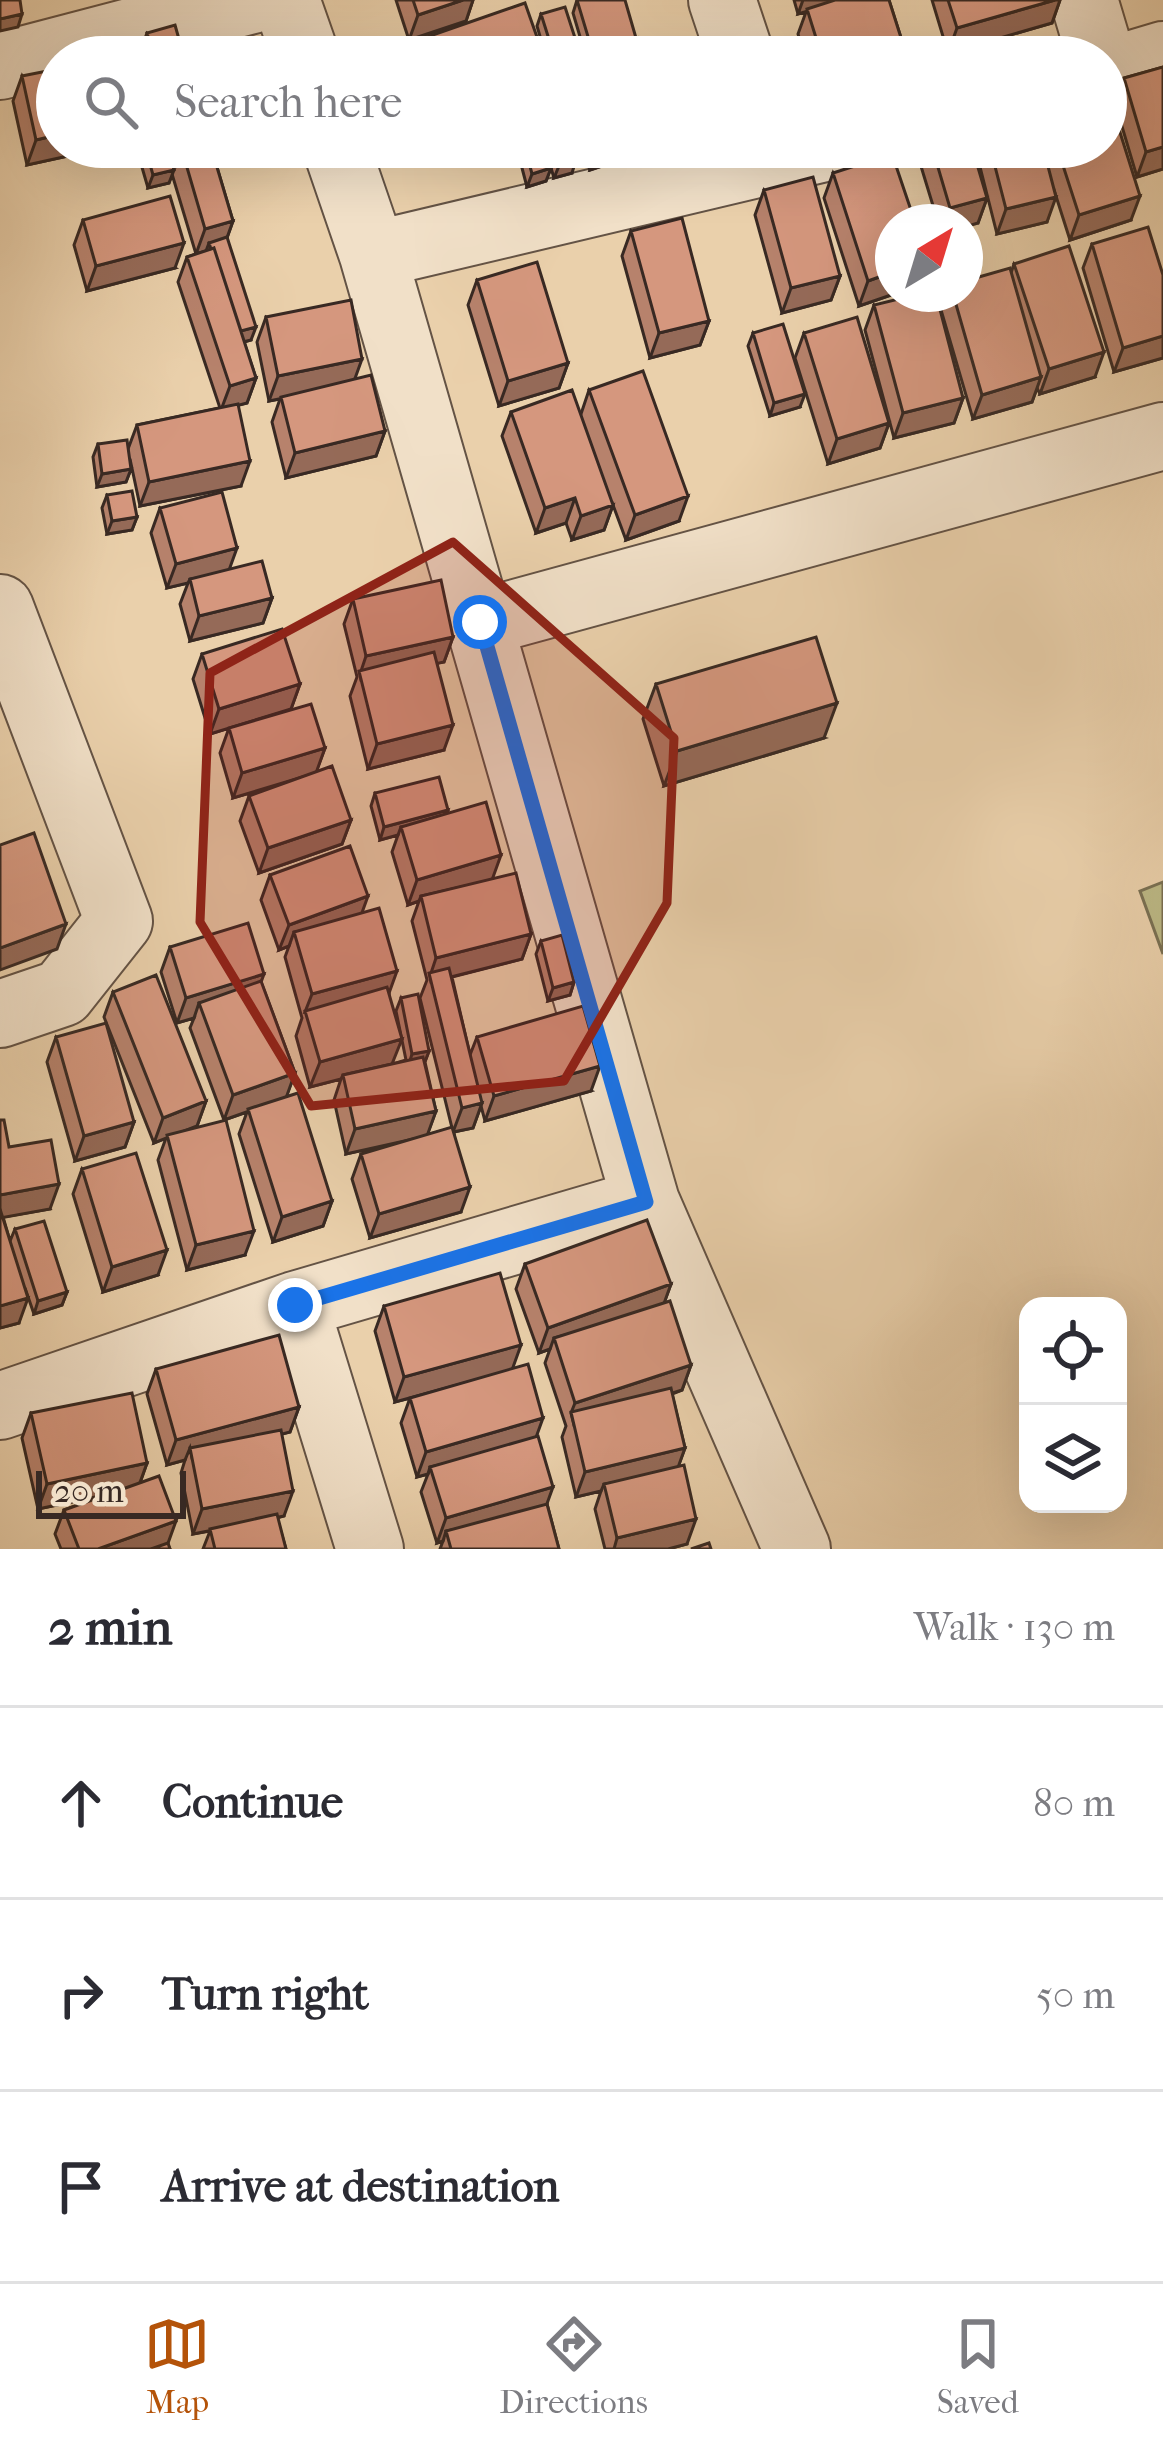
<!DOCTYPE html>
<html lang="en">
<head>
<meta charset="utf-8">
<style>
	:root { --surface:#fff; --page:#f2f2f3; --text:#2b2b33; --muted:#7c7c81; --line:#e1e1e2; --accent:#b45309 }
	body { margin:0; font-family:"IM FELL French Canon",serif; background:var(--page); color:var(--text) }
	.controls { position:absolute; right:36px; bottom:36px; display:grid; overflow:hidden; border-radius:24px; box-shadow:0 12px 48px #0002 }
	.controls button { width:108px; height:108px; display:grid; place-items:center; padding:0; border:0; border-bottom:3px solid var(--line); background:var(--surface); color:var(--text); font:60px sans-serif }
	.compass { position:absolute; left:875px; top:204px; width:108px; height:108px; border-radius:50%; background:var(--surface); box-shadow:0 12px 48px #0002; rotate:38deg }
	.scale { position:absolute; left:36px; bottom:30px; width:150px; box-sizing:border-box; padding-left:12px; border:6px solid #382923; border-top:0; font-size:33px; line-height:42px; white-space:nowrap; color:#382923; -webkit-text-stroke:9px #f1e0c8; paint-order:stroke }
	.stop { position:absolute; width:36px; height:36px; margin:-27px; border:9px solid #1a73e8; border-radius:50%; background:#fff }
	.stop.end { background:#1a73e8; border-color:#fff; box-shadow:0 3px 12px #0008 }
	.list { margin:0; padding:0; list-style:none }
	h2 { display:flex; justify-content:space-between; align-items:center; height:156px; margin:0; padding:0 48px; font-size:51px }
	h2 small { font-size:39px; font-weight:400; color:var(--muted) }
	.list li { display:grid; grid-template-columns:78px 1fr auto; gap:36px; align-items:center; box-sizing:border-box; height:192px; padding:0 48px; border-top:3px solid var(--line) }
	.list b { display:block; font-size:45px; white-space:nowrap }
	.list em { font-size:39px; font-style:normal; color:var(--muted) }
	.icon { flex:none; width:66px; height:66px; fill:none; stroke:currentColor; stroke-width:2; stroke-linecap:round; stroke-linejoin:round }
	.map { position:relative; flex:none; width:1163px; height:1549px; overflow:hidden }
	.search { position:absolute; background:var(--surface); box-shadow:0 12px 48px #0002; left:36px; right:36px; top:36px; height:132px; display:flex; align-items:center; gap:30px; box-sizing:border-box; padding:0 42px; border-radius:66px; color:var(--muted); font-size:45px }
	.sheet { height:732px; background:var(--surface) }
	nav { display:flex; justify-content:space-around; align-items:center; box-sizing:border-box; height:168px; border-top:3px solid var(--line); background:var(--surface); font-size:33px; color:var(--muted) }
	nav a { display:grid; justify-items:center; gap:6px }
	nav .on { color:var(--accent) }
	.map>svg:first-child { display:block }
	.green { fill:#bcb986; stroke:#7a7154; stroke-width:3 }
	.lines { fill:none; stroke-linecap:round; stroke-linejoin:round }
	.minor-casing { stroke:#645345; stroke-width:70 }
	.minor { stroke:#f1e0c8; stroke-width:66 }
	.wall { fill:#b7826c; stroke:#382923; stroke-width:3 }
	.shaded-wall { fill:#956a58; stroke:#382923; stroke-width:3 }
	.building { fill:#d5977e; stroke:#382923; stroke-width:3 }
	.route { stroke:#1a73e8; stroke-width:15 }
	.marked { fill:#8f2418; fill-opacity:0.2; stroke:#8f2418; stroke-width:9; stroke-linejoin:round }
</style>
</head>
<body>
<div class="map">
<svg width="1163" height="1549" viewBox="0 0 1163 1549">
	<rect width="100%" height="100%" fill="#ead0ab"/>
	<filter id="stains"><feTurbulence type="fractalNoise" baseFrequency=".00167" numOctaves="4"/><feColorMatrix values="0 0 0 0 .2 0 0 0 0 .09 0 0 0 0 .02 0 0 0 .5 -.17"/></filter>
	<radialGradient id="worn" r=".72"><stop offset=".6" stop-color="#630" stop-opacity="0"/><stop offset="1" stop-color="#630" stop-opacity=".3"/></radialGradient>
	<!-- green -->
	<path class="green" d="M1163,882V954L1140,891Z"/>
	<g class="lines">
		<defs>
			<path id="minor" d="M286,0L306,57
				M722,0L741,57
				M1084,0L1101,57
				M0,66L252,0
				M1106,72L1163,55
				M336,147L373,255L646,1202L797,1549
				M373,255L829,147
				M0,608L119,921L62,993L0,1014
				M480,623L1163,436
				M295,1305L370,1549
				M0,1406L295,1305L646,1202"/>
		</defs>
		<!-- minor casing -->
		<use href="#minor" class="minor-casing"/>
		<!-- minor -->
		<use href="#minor" class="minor"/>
	</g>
	<!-- wall -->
	<path class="wall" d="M396,0H473L466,21L409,40Z
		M577,0L636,38L631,51L609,57H586L573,13Z
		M794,0H889L903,44L898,57H805L798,34L806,12L798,14Z
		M932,0H1060L1052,23L948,53Z
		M541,14L577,44L572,57H546L537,26Z
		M147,33L184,57H138Z
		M424,38L544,57H417Z
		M1163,67V169L1137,177L1115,103L1124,78Z
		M22,76L57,147H109L27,165L13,101Z
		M143,147H211L233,221L227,238L251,340L244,342L256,378L247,403L238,405L241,486L140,506L130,459L131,469L126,482L97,487L93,457L98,444L128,449L137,425L220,408L178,282L187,257L196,254L172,174L169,183L148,188L139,157Z
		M544,147H572V173L554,178L551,168L546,181L527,187L522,168L527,155L545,150Z
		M582,147H612L613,151L608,164L590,170Z
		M926,147H972L987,198L978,223L938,222L920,163Z
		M977,147H1106L1131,220L1070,240L1055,193L1047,222L997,234L976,151Z
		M833,173L893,294H894L859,306L824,198Z
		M764,190L840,276L831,300L782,313L755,215Z
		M83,220L175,268L87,291L74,245Z
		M631,231L709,321L700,345L650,358L622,256Z
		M1092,244L1163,275V358L1114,372L1083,268Z
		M1014,264L1095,377L1040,394L1037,388L1032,402L973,419L941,310L947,294H965L1011,273Z
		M477,280L568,363L559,388L499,406L468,305Z
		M874,305L963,398L954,423L894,438L865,330Z
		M266,317L355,379L385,431L376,456L286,478L272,422L280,399L269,401L257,342Z
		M753,333L800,407L770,416L748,346Z
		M804,333L889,423L880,448L828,464L795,358Z
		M589,390L679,521L626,540L613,505L604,530L572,540L566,523L536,533L502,436L511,412L581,414Z
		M107,495L137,517L132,530L107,534L102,508Z
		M160,508L230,569L272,598L263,623L190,641L180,604L188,583L167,588L151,533Z
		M353,599L453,637L444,662L437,663L444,750L368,769L350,696L357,677L344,624Z
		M202,654L300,684L291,709L210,734L193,679Z
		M656,684L824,738L664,786L643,719Z
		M229,728L325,748L316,772L351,820L342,844L259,873L240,821L249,796L306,776L233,798L220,753Z
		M375,793L446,814L531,934L522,959L452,977L470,1055L477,1037L591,1091L485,1121L481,1106L473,1128L454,1132L461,1212L370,1238L352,1179L361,1154L417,1138L346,1154L334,1100L341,1079L310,1087L296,1036L302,1018L285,957L289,946L279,950L261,900L270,875L362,913L389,993L393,1064L406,1060L396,1011L401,998L429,1051L425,1062L436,1111L427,1135L452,1128L420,998L427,980L412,921L419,901L408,905L392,852L398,835L380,840L371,806Z
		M541,941L574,982L570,995L548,1001L536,954Z
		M170,947L261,982L295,1073L286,1097L332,1201L323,1226L273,1242L239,1134L247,1112L224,1120L190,1028L194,1018L177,1023L161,972Z
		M113,992L206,1101L197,1126L185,1131L245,1255L187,1270L158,1160L166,1138L154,1143L104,1017Z
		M56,1037L134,1122L125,1147L75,1161L47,1062Z
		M0,1120L9,1147L50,1209L3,1217L10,1241L15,1229L67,1292L62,1305L34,1314L25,1288L19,1323L0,1328Z
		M82,1169L158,1275L103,1292L73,1194Z
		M525,1264L671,1284L664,1303L691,1365L682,1390L672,1394L685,1448L678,1467L687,1544L668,1549H605L595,1509L601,1491L576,1497L562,1437L566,1426L545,1363L550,1349L539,1353L516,1289Z
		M384,1306L512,1369L536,1436L547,1504L559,1549H440L443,1541L437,1543L421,1492L428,1474L417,1477L401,1423L410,1398L426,1394L395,1402L375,1331Z
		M156,1369L299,1407L290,1432L281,1434L284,1516L277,1518L286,1549H203L210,1531L193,1534L181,1473L185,1460L167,1465L147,1394Z
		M31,1413L147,1463L140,1483L170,1549H61L55,1534L64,1510L106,1495L38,1509L22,1438Z"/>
	<!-- shaded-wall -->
	<path class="shaded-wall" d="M463,0H473L466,21L409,40L418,15Z
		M803,0H845L798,14Z
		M1055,0H1060L1052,23L948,53L957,28Z
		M22,14L18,27L0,31V19Z
		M636,38L631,51L609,57H590L592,50Z
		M577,44L572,57H551L553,52Z
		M903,44L898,57H861Z
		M57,135V147H109L27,165L36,140Z
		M1163,147V169L1137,177L1146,152Z
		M613,151L608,164L590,170L594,158Z
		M576,160L572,173L554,178L559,166Z
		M551,168L546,181L527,187L532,174Z
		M174,170L169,183L148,188L153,175Z
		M1140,196L1131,220L1070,240L1079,215Z
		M1056,197L1047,222L997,234L1006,209Z
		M987,198L978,223L965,227V222H945L950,208Z
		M233,221L224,246L209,243L206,251L196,254L205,229Z
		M184,243L175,268L87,291L96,266Z
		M893,272L894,294L859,306L868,281Z
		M840,276L831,300L782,313L791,288Z
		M709,321L700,345L650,358L659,333Z
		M256,327L251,340L231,345L236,332Z
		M1163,336V358L1114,372L1123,348Z
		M1104,352L1095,377L1040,394L1049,369Z
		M362,359L353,384L269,401L278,376Z
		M568,363L559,388L499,406L508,381Z
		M1041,377L1032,402L973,419L982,395Z
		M256,378L247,403L221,410L230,386Z
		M805,394L800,407L770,416L774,403Z
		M963,398L954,423L894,438L903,413Z
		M889,423L880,448L828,464L837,439Z
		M385,431L376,456L286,478L295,453Z
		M250,461L241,486L140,506L149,482Z
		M131,469L126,482L97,487L102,474Z
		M688,496L679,521L626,540L635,515Z
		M575,498L566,523L536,533L545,508Z
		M613,505L604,530L572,540L581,516Z
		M137,517L132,530L107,534L112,521Z
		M237,548L228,573L190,579L188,583L167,588L176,564Z
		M272,598L263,623L190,641L199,616Z
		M453,637L444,662L361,680L360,674L366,656Z
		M300,684L291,709L210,734L219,709Z
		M837,703L824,738L664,786L677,751Z
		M453,725L444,750L368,769L377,744Z
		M325,748L316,773L233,798L242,773Z
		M448,810L443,823L401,827L398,835L380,840L384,827Z
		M351,820L342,844L259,873L268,848Z
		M501,855L492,880L421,896L419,901L408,905L417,880Z
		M368,896L359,921L294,932L289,946L279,950L289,925Z
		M66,924L57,949L0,970V948Z
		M531,934L522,959L431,982L430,976L436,958Z
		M397,971L388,996L305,1012L312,994Z
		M264,974L255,999L199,1003L194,1018L177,1023L186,998Z
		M574,982L570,995L548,1001L553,988Z
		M402,1039L392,1064L343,1075L341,1079L310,1087L320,1062Z
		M429,1051L424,1064L408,1067L412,1054Z
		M600,1066L591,1091L485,1121L494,1096Z
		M295,1073L286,1098L224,1120L233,1095Z
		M206,1101L197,1126L154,1143L163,1118Z
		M482,1103L473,1128L453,1132L462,1108Z
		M436,1111L427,1136L346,1154L355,1129Z
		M134,1122L125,1147L75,1161L84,1136Z
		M59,1184L50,1209L0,1218V1195Z
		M470,1187L461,1212L370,1238L379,1214Z
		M332,1201L323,1226L273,1242L282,1217Z
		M254,1231L245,1255L187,1270L196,1245Z
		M167,1250L158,1275L103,1292L112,1267Z
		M671,1284L662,1309L554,1338L550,1349L539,1353L548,1328Z
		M67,1292L62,1305L34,1314L38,1301Z
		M28,1298L19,1323L0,1328V1306Z
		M521,1345L512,1370L395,1402L404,1377Z
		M691,1365L682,1390L574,1425L571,1413L575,1403Z
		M299,1407L290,1432L192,1458L190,1448L185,1460L167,1465L176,1440Z
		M543,1418L534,1443L430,1467L428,1474L417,1477L426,1452Z
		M685,1448L676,1473L604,1484L601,1491L576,1497L585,1472Z
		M147,1463L138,1488L38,1509L47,1484Z
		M553,1487L544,1512L446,1531L443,1541L437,1543L446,1518Z
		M293,1491L284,1516L193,1534L202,1509Z
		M696,1519L687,1544L668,1549H614L617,1538Z
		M176,1521L167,1546L158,1549H98Z"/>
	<!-- building -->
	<path class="building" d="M0,0H20L22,14L0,19Z
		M413,0H463L418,15Z
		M577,0H625L636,38L592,50Z
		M835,0H889L903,44L861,57H822L807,9Z
		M948,0H1055L957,28Z
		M525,3L544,57H430L424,38Z
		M565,7L577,44L553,52L541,14Z
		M175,25L184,57H154L147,33Z
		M1163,67V147L1146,152L1124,78Z
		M57,69V135L36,140L22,76Z
		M1107,91L1140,196L1079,215L1057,147H1106Z
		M145,147H168L174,170L153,175Z
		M181,147H211L233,221L205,229Z
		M553,147H572L576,160L559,166Z
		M591,147H612L613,151L594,158Z
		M932,147H972L987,198L950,208Z
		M990,147H1043L1056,197L1006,209Z
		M546,150L551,168L532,174L527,155Z
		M892,154L915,222H893V272L868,281L833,173Z
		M813,177L840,276L791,288L764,190Z
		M170,196L184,243L96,266L83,220Z
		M682,218L709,321L659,333L631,231Z
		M1148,227L1163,275V336L1123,348L1092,244Z
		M227,237L256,327L241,331L214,248L211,249L209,243Z
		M1069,246L1104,352L1049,369L1014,264Z
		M214,248L256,378L230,386L187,257Z
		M537,262L568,363L508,381L477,280Z
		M1010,268L1041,377L982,395L953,294H965V281Z
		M919,294H936L963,398L903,413L874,305Z
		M351,300L362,359L278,376L266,317Z
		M857,317L889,423L837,439L804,333Z
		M783,324L805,394L774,403L753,333Z
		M643,371L688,496L635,515L589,390Z
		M371,375L385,431L295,453L281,397Z
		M572,390L613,505L581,516L575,498L545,508L511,412Z
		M238,404L250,461L149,482L137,425Z
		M127,440L131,469L102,474L98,444Z
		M132,491L137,517L112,521L107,495Z
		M222,492L237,548L176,564L160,508Z
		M262,561L272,598L199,616L190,579Z
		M441,580L453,637L366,656L353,599Z
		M282,629L300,684L219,709L202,654Z
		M816,637L837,703L677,751L656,684Z
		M434,652L453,725L377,744L359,671Z
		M311,704L325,748L242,773L229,728Z
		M332,766L351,820L268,848L249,796Z
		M439,777L448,810L384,827L375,793Z
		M486,802L501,855L417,880L401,827Z
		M34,833L66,924L0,948V845Z
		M350,846L368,896L289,925L270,875Z
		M516,873L531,934L436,958L421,896Z
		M379,908L397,971L312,994L294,932Z
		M248,923L264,974L186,998L170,947Z
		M562,935L574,982L553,988L541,941Z
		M449,968L482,1103L462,1108L429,973Z
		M156,975L206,1101L163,1118L113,992Z
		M261,981L295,1073L233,1095L199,1003Z
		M387,987L402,1039L320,1062L305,1011Z
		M418,994L429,1051L412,1054L401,998Z
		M583,1006L600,1066L494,1096L477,1037Z
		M106,1023L134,1122L84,1136L56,1037Z
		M423,1057L436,1111L355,1129L343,1075Z
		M298,1093L332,1201L282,1217L248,1109Z
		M0,1120H4L9,1147L51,1140L59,1184L0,1195Z
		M226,1120L254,1231L196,1245L167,1135Z
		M452,1127L470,1187L379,1214L361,1154Z
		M136,1153L167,1250L112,1267L82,1169Z
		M0,1209L28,1298L0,1306Z
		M647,1220L671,1284L548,1328L525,1264Z
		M44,1221L67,1292L38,1301L15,1229Z
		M500,1273L521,1345L404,1377L384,1306Z
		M670,1301L691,1365L575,1403L554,1338Z
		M279,1335L299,1407L176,1440L156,1369Z
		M528,1364L543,1418L426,1452L410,1398Z
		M671,1388L685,1448L585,1472L571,1412Z
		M132,1393L147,1463L47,1484L31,1413Z
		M281,1430L293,1491L202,1509L190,1448Z
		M538,1436L553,1487L446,1518L430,1467Z
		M684,1465L696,1519L617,1538L604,1484Z
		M159,1476L176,1521L98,1549H79L64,1510Z
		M547,1504L559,1549H451L446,1531Z
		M277,1514L286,1549H215L210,1529Z
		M168,1543L170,1549H151Z
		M709,1543L711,1549H691Z"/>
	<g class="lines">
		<!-- route -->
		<path class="route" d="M295,1305L646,1202L480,622"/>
	</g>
	<!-- marked area -->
	<path class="marked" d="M453,542L674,738L667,903L564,1081L311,1106L200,922L210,673Z"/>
	<rect width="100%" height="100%" filter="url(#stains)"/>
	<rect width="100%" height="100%" fill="url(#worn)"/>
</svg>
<div class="controls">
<button><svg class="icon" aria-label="locate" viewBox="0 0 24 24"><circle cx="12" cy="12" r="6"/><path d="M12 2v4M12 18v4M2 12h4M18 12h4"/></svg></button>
<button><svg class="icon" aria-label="layers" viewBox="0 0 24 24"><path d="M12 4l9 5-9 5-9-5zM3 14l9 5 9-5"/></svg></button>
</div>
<svg class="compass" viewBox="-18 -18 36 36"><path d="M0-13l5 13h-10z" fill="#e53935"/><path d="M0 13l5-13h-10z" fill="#7c7c81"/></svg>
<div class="scale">20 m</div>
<div class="stop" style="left:480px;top:622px"></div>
<div class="stop end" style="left:295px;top:1305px"></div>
<div class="search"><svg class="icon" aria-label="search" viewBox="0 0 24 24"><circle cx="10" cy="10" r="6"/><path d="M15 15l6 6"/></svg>Search here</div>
</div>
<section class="sheet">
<h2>2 min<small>Walk · 130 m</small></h2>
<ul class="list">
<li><svg class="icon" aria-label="ahead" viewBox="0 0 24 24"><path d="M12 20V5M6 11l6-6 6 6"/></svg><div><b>Continue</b></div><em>80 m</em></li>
<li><svg class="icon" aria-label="right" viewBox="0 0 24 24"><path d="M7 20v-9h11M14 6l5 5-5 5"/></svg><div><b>Turn right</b></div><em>50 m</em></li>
<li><svg class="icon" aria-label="arrive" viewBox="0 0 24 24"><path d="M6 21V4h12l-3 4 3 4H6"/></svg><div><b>Arrive at destination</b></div></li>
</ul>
</section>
<nav>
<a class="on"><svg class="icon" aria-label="map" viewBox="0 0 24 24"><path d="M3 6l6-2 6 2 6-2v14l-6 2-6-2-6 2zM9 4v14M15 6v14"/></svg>Map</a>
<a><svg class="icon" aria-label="directions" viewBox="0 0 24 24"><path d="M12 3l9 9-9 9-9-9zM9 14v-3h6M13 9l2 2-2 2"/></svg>Directions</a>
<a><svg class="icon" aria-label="saved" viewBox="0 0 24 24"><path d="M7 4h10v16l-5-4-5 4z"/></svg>Saved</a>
</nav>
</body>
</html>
